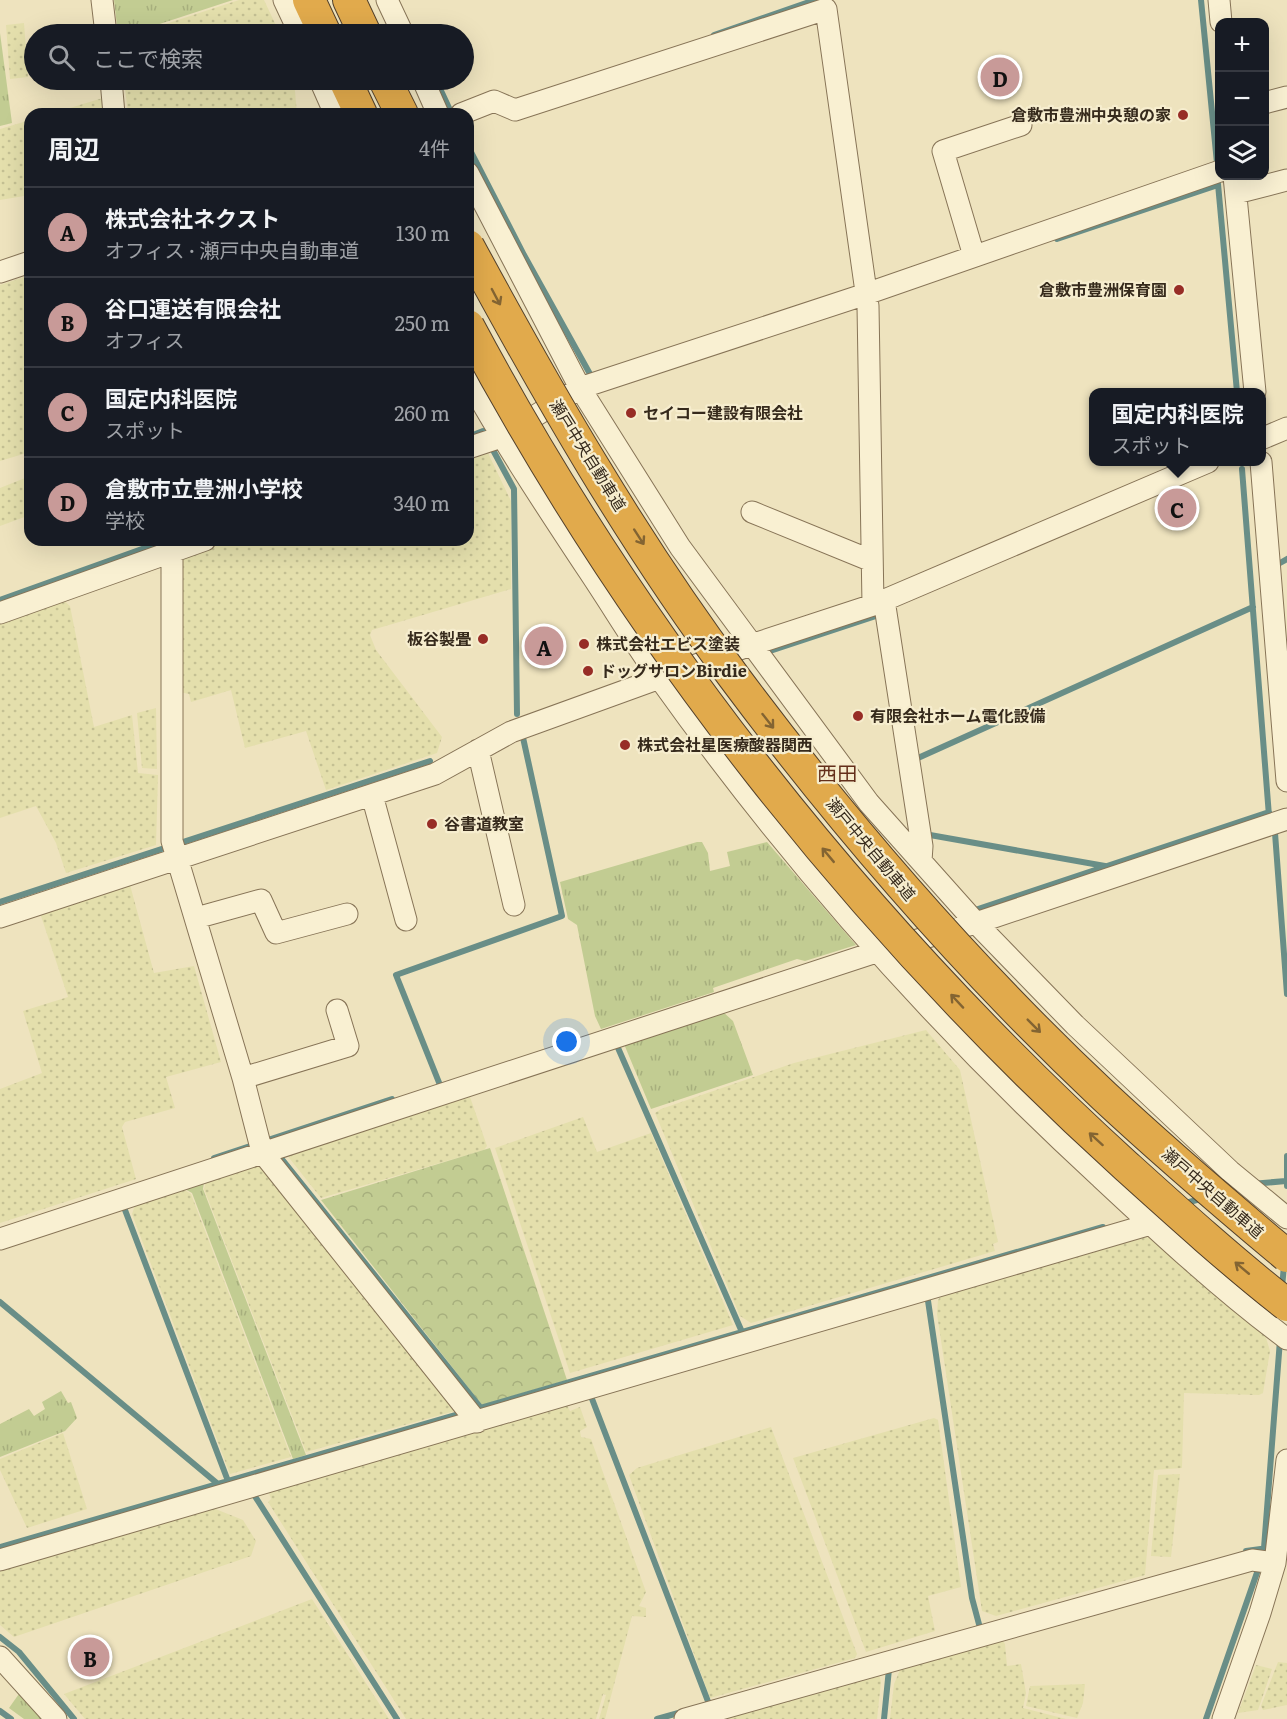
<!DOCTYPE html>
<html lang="ja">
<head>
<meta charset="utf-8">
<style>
	:root { --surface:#171b24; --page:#242831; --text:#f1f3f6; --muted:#9ea1a6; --line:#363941; --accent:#c89a98 }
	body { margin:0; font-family:Literata,"Noto Sans JP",serif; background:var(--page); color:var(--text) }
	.controls { position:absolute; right:18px; top:18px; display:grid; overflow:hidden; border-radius:12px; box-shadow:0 6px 24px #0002 }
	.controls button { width:54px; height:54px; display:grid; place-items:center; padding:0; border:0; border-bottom:2px solid var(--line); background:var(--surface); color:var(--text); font:30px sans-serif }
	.you { position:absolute; left:567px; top:1042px; width:21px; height:21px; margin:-15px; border:4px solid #fff; border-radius:50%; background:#1a73e8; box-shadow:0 0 0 9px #1a73e833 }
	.badge { display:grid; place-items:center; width:39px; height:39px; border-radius:50%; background:var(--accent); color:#111; font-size:20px; font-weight:700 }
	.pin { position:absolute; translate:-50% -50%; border:3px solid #fff; box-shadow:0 2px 6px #0006 }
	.popup { position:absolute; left:1089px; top:388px; width:177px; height:78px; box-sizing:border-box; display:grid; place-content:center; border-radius:12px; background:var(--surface); filter:drop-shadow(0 2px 4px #0005); font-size:20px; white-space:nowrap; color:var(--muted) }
	.popup b { font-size:22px; color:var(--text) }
	.popup::after { content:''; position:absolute; left:50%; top:100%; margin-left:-12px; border:12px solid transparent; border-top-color:var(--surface) }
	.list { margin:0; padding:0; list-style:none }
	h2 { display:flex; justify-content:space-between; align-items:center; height:78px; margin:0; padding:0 24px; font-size:26px }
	h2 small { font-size:20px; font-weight:400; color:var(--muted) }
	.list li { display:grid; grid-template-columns:39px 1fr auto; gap:18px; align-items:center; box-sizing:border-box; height:90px; padding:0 24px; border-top:2px solid var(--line) }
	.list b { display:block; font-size:22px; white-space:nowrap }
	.list p { margin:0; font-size:20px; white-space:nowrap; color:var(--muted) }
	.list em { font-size:20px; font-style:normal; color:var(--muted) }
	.icon { flex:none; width:33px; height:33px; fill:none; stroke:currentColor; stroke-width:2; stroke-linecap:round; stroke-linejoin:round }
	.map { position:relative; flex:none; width:1287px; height:1719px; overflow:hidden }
	.search { position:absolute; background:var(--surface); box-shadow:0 6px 24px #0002; left:24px; top:24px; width:450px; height:66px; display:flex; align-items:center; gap:15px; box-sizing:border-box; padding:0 21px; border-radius:33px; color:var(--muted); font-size:22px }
	.panel { position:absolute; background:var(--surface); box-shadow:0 6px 24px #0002; left:24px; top:108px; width:450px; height:438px; border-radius:18px }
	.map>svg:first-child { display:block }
	.farmland { fill:url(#farmland-dots) }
	.grass { fill:url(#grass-tufts) }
	.forest { fill:url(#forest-crowns) }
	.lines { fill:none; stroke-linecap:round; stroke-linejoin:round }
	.stream { stroke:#698e87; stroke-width:6 }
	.minor-casing { stroke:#877457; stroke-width:23 }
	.highway-casing { stroke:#54412b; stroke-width:34 }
	.minor { stroke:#f9f0d2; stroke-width:21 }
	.highway { stroke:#e1aa4c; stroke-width:32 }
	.highway-bridge-casing { stroke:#54412b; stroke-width:34; stroke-linecap:butt }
	.highway-bridge { stroke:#e1aa4c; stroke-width:32 }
	.oneway { stroke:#836432 }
	.poi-dot { fill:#972d26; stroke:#f6edce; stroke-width:2 }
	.labels { text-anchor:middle; stroke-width:4.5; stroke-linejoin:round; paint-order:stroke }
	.poi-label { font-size:16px; font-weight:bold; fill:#362a1c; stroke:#f6edce; text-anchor:start }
	.street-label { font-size:16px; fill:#362a1c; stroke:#f6edce }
	.quarter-label { font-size:20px; fill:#642f1a; stroke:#f6edce }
</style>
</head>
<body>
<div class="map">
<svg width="1287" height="1719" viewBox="0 0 1287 1719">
	<defs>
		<pattern id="farmland-dots" width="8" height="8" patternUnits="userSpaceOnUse" patternTransform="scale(1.5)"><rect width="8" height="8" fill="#e4dfac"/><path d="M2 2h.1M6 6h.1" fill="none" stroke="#c4c093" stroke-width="1.8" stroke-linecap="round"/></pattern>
		<pattern id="grass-tufts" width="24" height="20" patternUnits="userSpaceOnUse" patternTransform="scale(1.5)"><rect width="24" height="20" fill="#c2cc92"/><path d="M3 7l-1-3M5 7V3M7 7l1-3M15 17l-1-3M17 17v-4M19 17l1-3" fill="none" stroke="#a7af7d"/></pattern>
		<pattern id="forest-crowns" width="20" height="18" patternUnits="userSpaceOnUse" patternTransform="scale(1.5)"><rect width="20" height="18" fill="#c2cc92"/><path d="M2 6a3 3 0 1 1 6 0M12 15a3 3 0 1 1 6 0" fill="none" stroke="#a7af7d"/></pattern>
	</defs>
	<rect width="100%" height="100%" fill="#eee3be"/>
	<!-- farmland -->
	<path class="farmland" d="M239,0H264L280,34H135Z
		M24,23L28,77L10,79L6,25Z
		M124,80H294L297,114H128Z
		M106,97L108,114H50Z
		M30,120V195L0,200V129Z
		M30,275V452L0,461V285Z
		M487,451L511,501V589L372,630L370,635L376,650L442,737L437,753L326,790L306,731L245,748L231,690L191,702L189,694L179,692L181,562L185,557L230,540H468V458Z
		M25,478L30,492V515L0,526V488Z
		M61,598L70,606L94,727L132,715L138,773L158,775L156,845L66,873L56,843L36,806L0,818V620Z
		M156,708L157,769L142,768L137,713Z
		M130,885L154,973L194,966L221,1062L166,1077L175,1108L125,1122L122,1127L136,1179L0,1223V1089L42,1073L23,1011L68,997L40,913Z
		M926,1030L960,1070L998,1242L993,1244L995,1251L751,1323L740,1316L655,1113L661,1109L794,1063Z
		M470,1097L487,1146L484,1150L321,1198L286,1154Z
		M583,1117L597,1152L651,1133L733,1325L570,1373L495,1148Z
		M255,1165L265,1168L455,1411L306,1452L204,1189L206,1181Z
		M183,1189L191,1194L291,1457L230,1474L132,1214L135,1205Z
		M1146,1237L1154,1239L1264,1331L1270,1351L1263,1393L1259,1395L1184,1393L1182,1468L1154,1470L1145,1575L996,1616L982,1611L937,1314L938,1300L940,1297Z
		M567,1405L570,1411L580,1407L587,1427L580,1431L581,1437L591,1439L646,1592L639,1606L646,1608V1617L632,1616L605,1719H599L606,1695L603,1694L596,1719H406L268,1502L271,1499L268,1490Z
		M934,1418L938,1420L961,1587L928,1596L935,1631L866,1652L793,1458Z
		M771,1427L857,1654L855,1658L710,1698L629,1475L637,1468Z
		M63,1433L87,1509L27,1528L0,1470V1459Z
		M1180,1474L1171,1557L1151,1556L1158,1475Z
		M213,1508L243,1520L256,1541L251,1556L14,1637L0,1625V1568Z
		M312,1599L389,1719H85L64,1694Z
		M999,1636L1005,1644L1007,1666L1021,1664L1026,1693L1023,1708L1066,1719H890L894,1684L900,1670L910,1663Z
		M1278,1662L1287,1663V1705L1263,1710L1261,1706Z
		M1256,1665L1272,1669L1258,1710L1238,1713Z
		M879,1675L881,1682L877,1719H712Z
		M1085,1684L1083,1703L1077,1718L1026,1706L1030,1686Z"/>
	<!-- grass -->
	<path class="grass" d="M114,0H233L129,34H118Z
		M0,33L12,123L0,126Z
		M697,842H702L708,853L710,871L730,866L727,852L767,842L856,945L805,961L797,959L713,988L714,992L601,1029L595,1016L577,925L568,919L560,882Z
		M722,1011L733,1021L753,1075L651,1109L624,1044Z
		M204,1182L203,1189L306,1455L293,1459L192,1193L183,1188Z
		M61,1391L68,1403L71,1402L77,1418L65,1431L0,1457V1424L29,1409L34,1416L45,1409L42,1402Z
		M21,1691L44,1719H24L9,1708Z"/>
	<!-- forest -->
	<path class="forest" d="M490,1148L567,1380L482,1405L321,1200Z"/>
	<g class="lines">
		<!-- stream -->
		<path class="stream" d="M1201,0L1217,163
			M714,35L815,0
			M436,80L450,110
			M468,146L524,255L590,374
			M1218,184L1237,392
			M1057,239L1218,185
			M468,437L483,431
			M493,450L514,489L517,714
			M1242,469L1269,816
			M1280,563L1287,559
			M0,600L167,540
			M767,652L879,615
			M918,758L1253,607
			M1275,833L1287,994
			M930,835L1105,866
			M0,902L430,761
			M978,909L1269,812
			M615,1041L742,1332
			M440,1085L396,975L562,916L522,733
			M277,1153L481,1408
			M1287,1156V1186
			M214,1158L392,1099
			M1251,1184L1286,1181
			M1182,1204L1204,1198
			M125,1210L228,1481
			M1282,1288L1284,1265
			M927,1294L972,1598L980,1628
			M0,1302L218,1484
			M589,1391L709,1704
			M477,1409L1103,1227
			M251,1490L397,1719
			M0,1547L456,1415
			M1264,1548L1280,1340
			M1246,1551L1268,1548
			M0,1637L19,1652L74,1719
			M0,1711L11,1719
			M657,1719L682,1712
			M884,1719L889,1669
			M1206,1719L1260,1564"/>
		<defs>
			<path id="minor" d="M102,0L106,34
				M284,0L300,34
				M387,0L403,34
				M1219,0L1221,22
				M111,80L114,114
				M320,80L335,114
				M423,80L438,114
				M1264,103L1287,97
				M461,114L494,101L515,110L826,9L868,306L873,605
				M468,173L580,388L680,547L869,803L976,923L1075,1025L1230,1171L1287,1218
				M1234,176L1255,392
				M1236,193L1287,180
				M974,256L943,151L1021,125
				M0,272L30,262
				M468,378C504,443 545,505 586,567C611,604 634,643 660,679C789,860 936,1026 1099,1176C1159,1232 1221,1290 1287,1339
				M1261,439L1287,428
				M468,448L501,437L580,388L866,294L1220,171
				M1261,462L1287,781
				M752,512L872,561
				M172,540V841L243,1078L262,1152L477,1422
				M884,600L922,846L921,861
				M0,613L205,540
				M478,750L514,905
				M372,795L406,920
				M0,917L435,774L511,732L751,645L873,605L1208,462
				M196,918L261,900L276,933L347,914
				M243,1078L348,1046L337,1010
				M0,1239L876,952L976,923L1287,819
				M0,1560L1151,1224
				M0,1657L56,1719
				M685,1719L1252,1560L1275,1563
				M1223,1719L1260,1613L1275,1563L1287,1460"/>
			<path id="highway" d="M309,0L325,34
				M349,0L365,34
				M345,80L361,114
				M385,80L402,114"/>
		</defs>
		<!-- minor casing -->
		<use href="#minor" class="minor-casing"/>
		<!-- highway casing -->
		<use href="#highway" class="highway-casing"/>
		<!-- minor -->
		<use href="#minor" class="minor"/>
		<!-- highway -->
		<use href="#highway" class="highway"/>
		<defs>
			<path id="highway-bridge" d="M468,246C548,394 633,542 734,677C845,826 968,968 1104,1096C1163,1151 1225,1204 1287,1256
				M468,326C636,641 862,926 1126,1166C1178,1213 1231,1261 1287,1305"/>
		</defs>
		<!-- highway-bridge casing -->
		<use href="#highway-bridge" class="highway-bridge-casing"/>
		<!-- highway-bridge -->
		<use href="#highway-bridge" class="highway-bridge"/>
	</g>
	<!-- one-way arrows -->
	<defs><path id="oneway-shaft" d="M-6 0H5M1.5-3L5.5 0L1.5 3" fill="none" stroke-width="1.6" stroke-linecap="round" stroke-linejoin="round" transform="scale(1.5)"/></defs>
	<g class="oneway">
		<use href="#oneway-shaft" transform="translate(496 297) rotate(62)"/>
		<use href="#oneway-shaft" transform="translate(639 537) rotate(57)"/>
		<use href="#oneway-shaft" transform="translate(768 721) rotate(52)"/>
		<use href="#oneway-shaft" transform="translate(828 855) rotate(-130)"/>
		<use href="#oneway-shaft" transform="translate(957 1001) rotate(-133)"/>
		<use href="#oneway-shaft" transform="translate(1034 1026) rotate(45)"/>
		<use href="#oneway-shaft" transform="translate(1096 1139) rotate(-138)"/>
		<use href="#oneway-shaft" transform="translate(1242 1268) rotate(-140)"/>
	</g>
	<!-- markers -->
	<g class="poi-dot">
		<circle cx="1183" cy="115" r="6"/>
		<circle cx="1179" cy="290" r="6"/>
		<circle cx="631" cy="413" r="6"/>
		<circle cx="483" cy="639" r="6"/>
		<circle cx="584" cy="644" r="6"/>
		<circle cx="588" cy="671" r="6"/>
		<circle cx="858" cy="716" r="6"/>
		<circle cx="625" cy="745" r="6"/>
		<circle cx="432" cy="824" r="6"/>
	</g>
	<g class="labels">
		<!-- poi labels -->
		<g class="poi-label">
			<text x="1171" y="121" text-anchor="end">倉敷市豊洲中央憩の家</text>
			<text x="1167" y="296" text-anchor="end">倉敷市豊洲保育園</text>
			<text x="643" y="419">セイコー建設有限会社</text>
			<text x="471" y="645" text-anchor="end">板谷製畳</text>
			<text x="596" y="650">株式会社エビス塗装</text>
			<text x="600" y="677">ドッグサロンBirdie</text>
			<text x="870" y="722">有限会社ホーム電化設備</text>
			<text x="637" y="751">株式会社星医療酸器関西</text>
			<text x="444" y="830">谷書道教室</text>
		</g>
		<!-- street labels -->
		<g class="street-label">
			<text transform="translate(588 455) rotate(58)" y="6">瀬戸中央自動車道</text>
			<text transform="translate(871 849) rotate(50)" y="6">瀬戸中央自動車道</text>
			<text transform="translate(1213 1193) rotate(41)" y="6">瀬戸中央自動車道</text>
		</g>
		<!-- quarter labels -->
		<g class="quarter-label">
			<text x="837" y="781">西田</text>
		</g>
	</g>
</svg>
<div class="controls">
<button>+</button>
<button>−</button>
<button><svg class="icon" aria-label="layers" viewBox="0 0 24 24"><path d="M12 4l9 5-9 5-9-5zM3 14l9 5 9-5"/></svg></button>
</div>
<div class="you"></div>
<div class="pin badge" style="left:544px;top:646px">A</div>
<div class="pin badge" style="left:90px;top:1657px">B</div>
<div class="pin badge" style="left:1177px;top:508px">C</div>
<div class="popup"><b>国定内科医院</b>スポット</div>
<div class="pin badge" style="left:1000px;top:77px">D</div>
<div class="search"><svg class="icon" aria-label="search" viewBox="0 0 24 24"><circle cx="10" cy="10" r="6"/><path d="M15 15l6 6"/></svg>ここで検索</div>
<section class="panel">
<h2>周辺<small>4件</small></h2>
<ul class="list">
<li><span class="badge">A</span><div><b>株式会社ネクスト</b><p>オフィス · 瀬戸中央自動車道</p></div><em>130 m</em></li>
<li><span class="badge">B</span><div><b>谷口運送有限会社</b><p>オフィス</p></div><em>250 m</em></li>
<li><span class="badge">C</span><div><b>国定内科医院</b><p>スポット</p></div><em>260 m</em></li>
<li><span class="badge">D</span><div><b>倉敷市立豊洲小学校</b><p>学校</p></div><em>340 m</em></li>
</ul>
</section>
</div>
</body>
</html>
